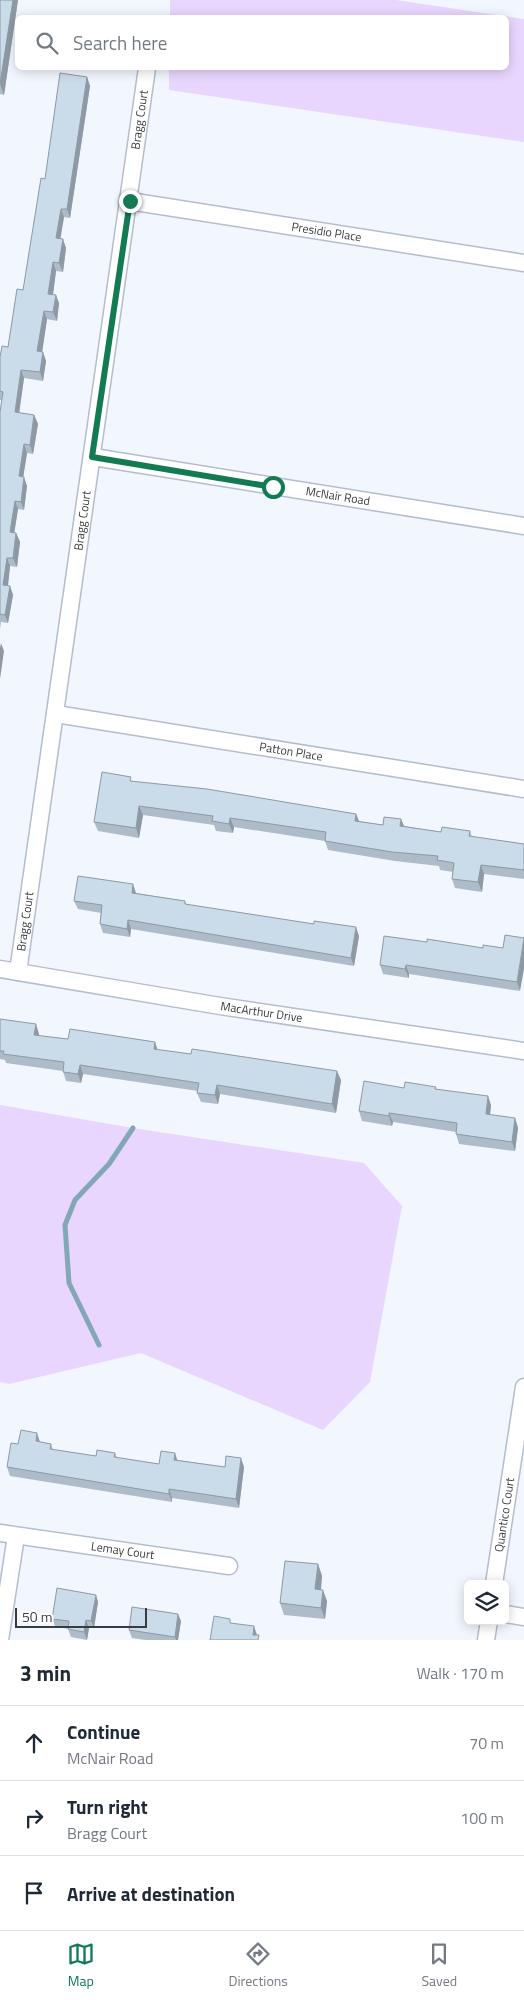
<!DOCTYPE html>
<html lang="en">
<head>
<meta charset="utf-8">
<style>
	:root { --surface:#fff; --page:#f6f6f7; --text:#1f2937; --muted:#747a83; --line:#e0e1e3; --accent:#127b54 }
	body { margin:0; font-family:"Titillium Web",sans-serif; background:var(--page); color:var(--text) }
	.controls { position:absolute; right:15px; bottom:15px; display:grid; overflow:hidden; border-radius:8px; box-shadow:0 2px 12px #0003 }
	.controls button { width:45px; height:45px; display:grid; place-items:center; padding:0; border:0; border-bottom:1px solid var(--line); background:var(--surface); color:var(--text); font:25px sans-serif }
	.scale { position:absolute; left:15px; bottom:12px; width:132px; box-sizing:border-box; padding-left:5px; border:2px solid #373b42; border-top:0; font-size:14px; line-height:18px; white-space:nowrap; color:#373b42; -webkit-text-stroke:4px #fff; paint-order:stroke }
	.stop { position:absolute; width:15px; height:15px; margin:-11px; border:4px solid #127b54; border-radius:50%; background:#fff }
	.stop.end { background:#127b54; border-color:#fff; box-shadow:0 1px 5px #0008 }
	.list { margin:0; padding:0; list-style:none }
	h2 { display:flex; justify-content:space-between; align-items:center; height:65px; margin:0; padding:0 20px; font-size:21px }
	h2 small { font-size:16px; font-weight:400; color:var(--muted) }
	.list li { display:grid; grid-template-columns:32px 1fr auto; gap:15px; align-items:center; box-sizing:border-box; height:75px; padding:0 20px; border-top:1px solid var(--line) }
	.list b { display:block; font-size:19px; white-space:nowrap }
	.list p { margin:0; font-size:16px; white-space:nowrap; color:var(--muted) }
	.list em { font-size:16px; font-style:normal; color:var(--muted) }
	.icon { flex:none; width:28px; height:28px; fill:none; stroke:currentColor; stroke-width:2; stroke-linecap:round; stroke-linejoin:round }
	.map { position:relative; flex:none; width:524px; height:1640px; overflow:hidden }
	.search { position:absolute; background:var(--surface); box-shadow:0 2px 12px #0003; left:15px; right:15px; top:15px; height:55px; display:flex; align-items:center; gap:12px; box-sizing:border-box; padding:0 18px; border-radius:8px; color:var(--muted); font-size:19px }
	.sheet { height:290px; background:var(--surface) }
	nav { display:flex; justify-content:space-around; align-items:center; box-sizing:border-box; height:70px; border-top:1px solid var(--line); background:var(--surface); font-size:14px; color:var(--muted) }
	nav a { display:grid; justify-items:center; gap:2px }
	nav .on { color:var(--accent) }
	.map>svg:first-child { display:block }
	.green { fill:#e9d6fe }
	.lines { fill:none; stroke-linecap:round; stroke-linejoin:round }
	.stream { stroke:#83a7b6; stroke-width:5 }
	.street-casing { stroke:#b4bccf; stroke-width:19 }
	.street { stroke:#fff; stroke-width:16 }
	.wall { fill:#aebcc9 }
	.shaded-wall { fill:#8d99a4 }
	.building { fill:#cadbea; stroke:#8d99a4 }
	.route { stroke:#127b54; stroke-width:6 }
	.labels { text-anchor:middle; stroke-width:4; stroke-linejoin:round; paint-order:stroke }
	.street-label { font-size:12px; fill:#373b42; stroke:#fff }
</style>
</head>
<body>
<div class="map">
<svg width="524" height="1640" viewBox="0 0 524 1640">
	<rect width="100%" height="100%" fill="#f2f6fe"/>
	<!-- green -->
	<path class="green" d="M170,0H396L524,19V142L169,90V68H506V18L170,17Z
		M0,1105L133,1128L364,1163L402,1206L370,1382L323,1430L141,1353L9,1384L0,1382Z"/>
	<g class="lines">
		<!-- stream -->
		<path class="stream" d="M99,1345L69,1283L65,1225L75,1200L109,1164L133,1128"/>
		<defs>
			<g id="street">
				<path id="s1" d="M129,201L524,263"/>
				<path id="s2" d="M93,457L524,526"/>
				<path id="s3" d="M56,714L524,789"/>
				<path id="s4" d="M0,969L220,1006L524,1051"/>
				<path id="s5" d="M18,972L147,68"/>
				<path id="s6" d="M0,1533L229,1566"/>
				<path id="s7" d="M494,1584L524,1387"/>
				<path d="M505,1614L524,1617"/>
				<path d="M0,1640L16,1536"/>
				<path d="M486,1640L489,1621"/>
			</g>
		</defs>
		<!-- street casing -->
		<use href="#street" class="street-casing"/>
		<!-- street -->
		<use href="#street" class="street"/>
	</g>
	<!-- wall -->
	<path class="wall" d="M0,0H18L4,95L0,94Z
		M87,77L90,86L70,218L64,217L60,239L66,248L63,272L56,271L53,294L59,303L57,321L47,319L42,352L46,361L43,381L24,378L19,413L34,415L38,424L33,454L27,453L23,477L27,486L24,510L18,509L14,533H16L20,542L17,567L10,566L8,586H10L13,595L8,623L1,622L0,629V412L2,400H0V357L8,347L23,290L45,179Z
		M132,782L356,814L359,821L383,825L404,826L441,832L470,831L472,837L524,844V879L484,874L482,892L455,888L452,879L453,872L440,870L439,866L395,861L328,850L325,841L234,827L233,833L216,831L214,825L143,815L139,838L98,831L94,822Z
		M136,893L185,901L186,904L359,936L354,966L131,929L130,937L103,933L100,924L101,913L78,909L74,901Z
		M505,935L520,991L409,974V978L383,974L380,965L427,942L483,948H503Z
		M0,1019L39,1034V1036L68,1039L155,1042L157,1050L341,1080L336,1113L220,1094L218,1104L201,1102L197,1093L198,1091L83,1074L81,1083L66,1081L63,1071L6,1063L5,1060L0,1059Z
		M404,1088L436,1089L491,1105L490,1115L515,1118L518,1128L515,1151L459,1144L456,1134V1132L393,1122L392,1126L362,1121L359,1111Z
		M40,1442L51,1444L53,1450L96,1456L115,1453L117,1458L159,1464L177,1460L225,1467H244L239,1508L172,1498V1502L10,1476L7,1467Z
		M318,1564L322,1576L321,1590L327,1601L325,1619L284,1615L280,1603Z
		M96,1595L98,1602L94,1628H89L87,1640L71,1637L68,1629L55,1626L52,1619Z
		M181,1621L178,1640H145L132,1638L129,1630Z"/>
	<!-- shaded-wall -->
	<path class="shaded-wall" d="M13,0H18L4,95L0,84Z
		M87,77L90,86L70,218L67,209Z
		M61,209L64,217L59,247L56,238Z
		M63,239L66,248L63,272L59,263Z
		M53,262L56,271L52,302L48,294Z
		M56,295L59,303L57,321L53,312Z
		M44,311L47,319L41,360L37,351Z
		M43,352L46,361L43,381L40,372Z
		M21,370L24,378L18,421L15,412Z
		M34,415L38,424L33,454L30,445Z
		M24,444L27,453L22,485L19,476Z
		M24,477L27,486L24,510L21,502Z
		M15,501L18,509L13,541L10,532Z
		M16,533L20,542L17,567L13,558Z
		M7,558L10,566L7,594L3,585Z
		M10,586L13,595L8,623L5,615Z
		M1,643L4,651L0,679V648Z
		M139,806L143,815L139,838L136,828Z
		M356,814L360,824L355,821Z
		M230,818L234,827L233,833L229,824Z
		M401,819L405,828L400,826Z
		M481,865L484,874L482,892L478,882Z
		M133,884L136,893L135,902L132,893Z
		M128,920L131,929L130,937L127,929Z
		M356,927L359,936L354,966L351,958Z
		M524,939V969L520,991L517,982Z
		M406,965L409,974V978L405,969Z
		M36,1024L39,1034L38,1044L34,1035Z
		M155,1042L158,1051L154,1049Z
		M80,1065L83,1074L81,1083L78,1074Z
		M337,1071L341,1080L336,1113L332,1104Z
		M217,1085L220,1094L218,1104L215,1095Z
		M488,1096L491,1105L489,1124L486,1114Z
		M389,1113L393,1122L392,1126L389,1116Z
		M515,1118L518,1128L515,1151L512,1142Z
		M37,1433L40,1442L36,1441Z
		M175,1453L178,1462L174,1460Z
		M241,1458L244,1467L239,1508L236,1499Z
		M169,1489L172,1498V1502L169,1494Z
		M318,1564L322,1576L320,1600L315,1589Z
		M323,1590L327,1601L325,1619L321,1608Z
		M96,1595L98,1602L94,1628L91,1621Z
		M178,1614L181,1621L178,1640H176L175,1637Z
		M86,1620L89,1628L87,1640L84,1632Z
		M254,1626L258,1638L253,1635Z"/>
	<!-- building -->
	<path class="building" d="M0,0H13L0,84Z
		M60,73L87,77L67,209H61L56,238L63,239L59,263L53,262L48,294L56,295L53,312L44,311L37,351L43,352L40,372L21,370L15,412L34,415L30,445L24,444L19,476L24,477L21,502L15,501L10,532L16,533L13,558H7L3,585L10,586L5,615L0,614V412L3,392L0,391V357L2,346L8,347L17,289L23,290L41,178L45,179Z
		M102,772L131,777L130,781L207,789L356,814L355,821L383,825L384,817L401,819L400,826L441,832L442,827L470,831L469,836L524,844V870L481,865L478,882L452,879L454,863L437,860L438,856L392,852L325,841L326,832L230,818L229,824L212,821L213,816L139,806L136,828L94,822Z
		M78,876L133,884L132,893L185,901V904L314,924V921L356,927L351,958L128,920L127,929L100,924L102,905L74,901Z
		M505,935L524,938L517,982L406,965L405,969L380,965L384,936L427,942V939L483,948V945L503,948Z
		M0,1019L36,1024L34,1035L68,1039L70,1029L155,1042L154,1049L191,1054L192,1049L337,1071L332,1104L217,1085L215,1095L197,1093L199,1083L80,1065L78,1074L63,1072L64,1062L3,1054L4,1051H0Z
		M364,1081L404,1088L405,1082L436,1087L435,1089L488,1096L486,1114L515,1118L512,1142L456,1134L457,1123L389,1113V1116L359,1111Z
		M21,1430L37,1433L36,1441L51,1444L50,1449L96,1456L97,1450L115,1453L114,1457L159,1464L161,1451L175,1453L174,1460L225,1467L226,1456L241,1458L236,1499L169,1489V1494L7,1467L11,1443L18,1444Z
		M285,1561L318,1564L315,1589L323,1590L321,1608L280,1603Z
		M57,1588L96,1595L91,1621L86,1620L84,1632L68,1629L69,1621L52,1619Z
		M132,1607L178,1614L175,1637L129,1630Z
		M214,1616L230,1619V1623L254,1626L253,1635H259L258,1640H210Z"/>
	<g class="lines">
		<!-- route -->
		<path class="route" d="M130,201L92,457L273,487"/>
	</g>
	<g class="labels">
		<!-- street labels -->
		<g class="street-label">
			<text dy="4" stroke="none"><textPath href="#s5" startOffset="861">Bragg Court</textPath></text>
			<text dy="4" stroke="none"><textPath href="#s1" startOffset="200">Presidio Place</textPath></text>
			<text dy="4" stroke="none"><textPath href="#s2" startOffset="248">McNair Road</textPath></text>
			<text dy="4" stroke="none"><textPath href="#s5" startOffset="456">Bragg Court</textPath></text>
			<text dy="4" stroke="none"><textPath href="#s3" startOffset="238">Patton Place</textPath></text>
			<text dy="4" stroke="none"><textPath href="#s5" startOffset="51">Bragg Court</textPath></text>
			<text dy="4" stroke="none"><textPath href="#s4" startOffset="265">MacArthur Drive</textPath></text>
			<text dy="4" stroke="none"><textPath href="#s7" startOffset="70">Quantico Court</textPath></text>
			<text dy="4" stroke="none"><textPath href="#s6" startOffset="124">Lemay Court</textPath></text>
		</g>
	</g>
</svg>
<div class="controls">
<button><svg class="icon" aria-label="layers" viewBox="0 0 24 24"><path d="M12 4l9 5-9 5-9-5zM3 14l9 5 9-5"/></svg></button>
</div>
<div class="scale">50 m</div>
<div class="stop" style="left:273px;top:487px"></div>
<div class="stop end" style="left:130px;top:201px"></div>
<div class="search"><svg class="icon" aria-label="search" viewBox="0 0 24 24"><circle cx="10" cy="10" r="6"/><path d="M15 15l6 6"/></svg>Search here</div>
</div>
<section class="sheet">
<h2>3 min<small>Walk · 170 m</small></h2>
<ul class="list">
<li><svg class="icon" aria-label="ahead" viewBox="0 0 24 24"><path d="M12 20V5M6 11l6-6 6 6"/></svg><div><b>Continue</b><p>McNair Road</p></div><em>70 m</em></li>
<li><svg class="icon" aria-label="right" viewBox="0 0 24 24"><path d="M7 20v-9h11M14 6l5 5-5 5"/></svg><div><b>Turn right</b><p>Bragg Court</p></div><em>100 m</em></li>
<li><svg class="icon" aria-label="arrive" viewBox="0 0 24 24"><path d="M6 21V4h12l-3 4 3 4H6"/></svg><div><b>Arrive at destination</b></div></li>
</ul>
</section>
<nav>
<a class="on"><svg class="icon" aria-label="map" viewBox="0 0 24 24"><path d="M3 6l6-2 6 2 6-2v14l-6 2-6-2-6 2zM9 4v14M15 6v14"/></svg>Map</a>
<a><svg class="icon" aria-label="directions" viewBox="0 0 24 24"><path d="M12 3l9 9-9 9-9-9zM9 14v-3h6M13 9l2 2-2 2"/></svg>Directions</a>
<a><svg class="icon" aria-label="saved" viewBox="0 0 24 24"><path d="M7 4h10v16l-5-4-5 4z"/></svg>Saved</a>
</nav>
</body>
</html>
